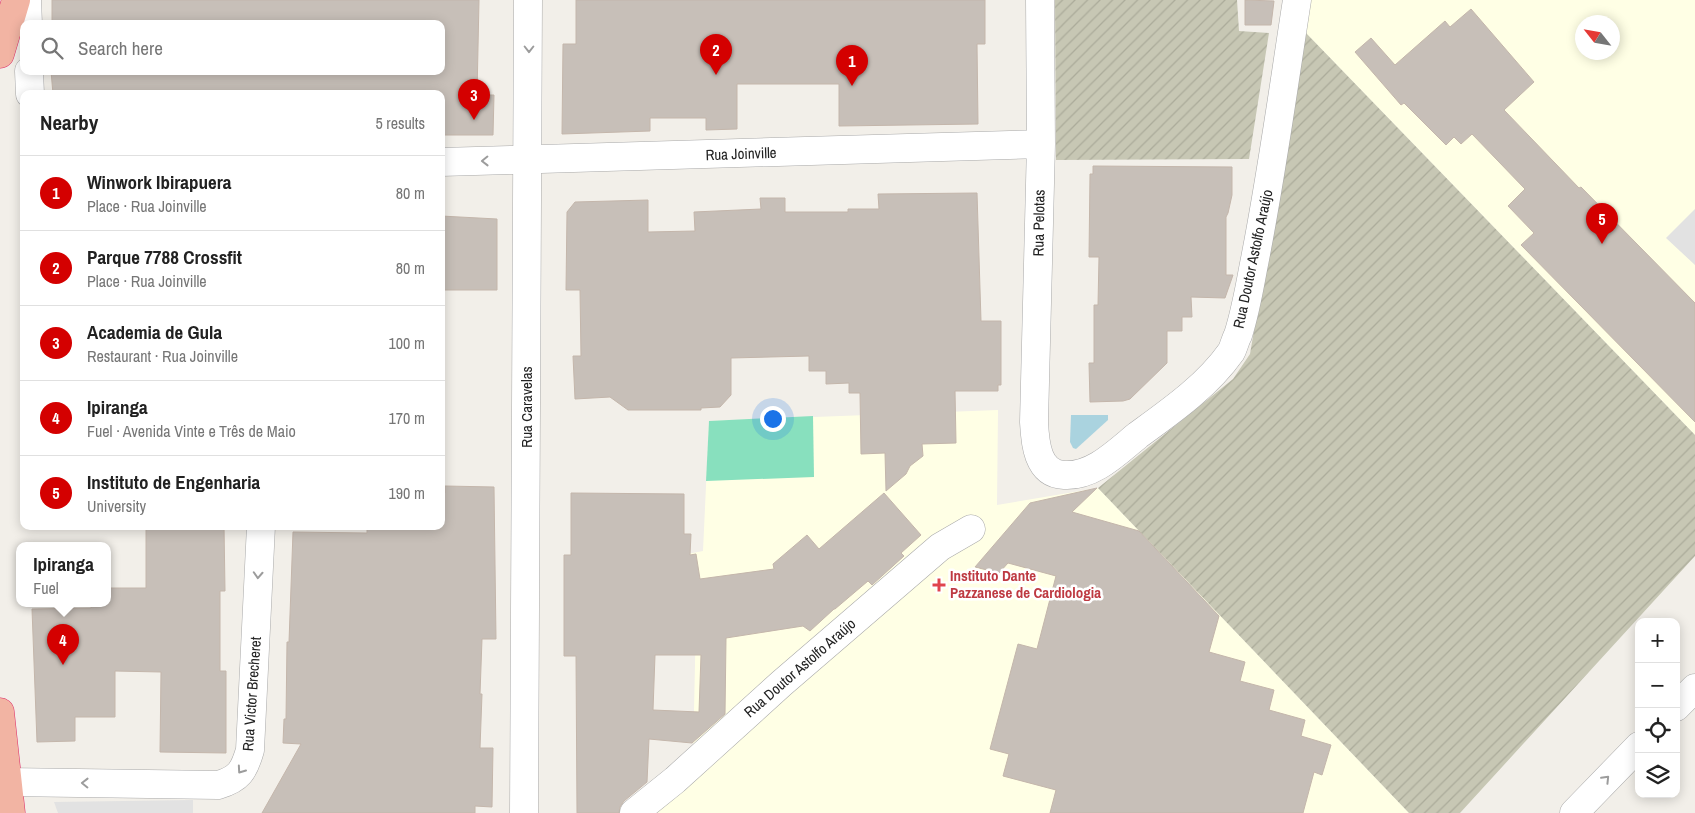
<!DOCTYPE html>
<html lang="en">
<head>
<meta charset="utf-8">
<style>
	:root { --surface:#fff; --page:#f6f6f6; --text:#222; --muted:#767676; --line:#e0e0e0; --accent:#d40000 }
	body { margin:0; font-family:"Archivo Narrow",sans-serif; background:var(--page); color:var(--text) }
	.controls { position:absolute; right:15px; bottom:15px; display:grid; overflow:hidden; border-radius:10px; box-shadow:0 2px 12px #0003 }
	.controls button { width:45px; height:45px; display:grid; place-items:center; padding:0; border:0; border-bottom:1px solid var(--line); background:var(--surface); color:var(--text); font:25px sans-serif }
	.compass { position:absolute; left:1575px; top:15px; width:45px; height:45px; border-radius:50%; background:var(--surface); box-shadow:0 2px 12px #0003; rotate:301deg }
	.you { position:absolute; left:772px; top:418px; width:18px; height:18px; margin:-12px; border:4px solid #fff; border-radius:50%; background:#1a73e8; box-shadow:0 0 0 8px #1a73e833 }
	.badge { display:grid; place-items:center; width:32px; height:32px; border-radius:50%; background:var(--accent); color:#fff; font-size:16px; font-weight:700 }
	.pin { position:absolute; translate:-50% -41px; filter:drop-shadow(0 1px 2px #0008) }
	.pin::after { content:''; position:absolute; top:26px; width:18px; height:15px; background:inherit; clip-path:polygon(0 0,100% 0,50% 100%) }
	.popup { position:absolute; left:16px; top:542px; width:95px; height:65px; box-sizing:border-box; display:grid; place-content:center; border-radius:10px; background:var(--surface); filter:drop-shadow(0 1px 4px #0005); font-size:16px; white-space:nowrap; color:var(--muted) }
	.popup b { font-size:19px; color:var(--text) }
	.popup::after { content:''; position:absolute; left:50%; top:100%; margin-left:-10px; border:10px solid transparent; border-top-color:var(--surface) }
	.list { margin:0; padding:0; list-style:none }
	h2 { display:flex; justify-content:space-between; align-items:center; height:65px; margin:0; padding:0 20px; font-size:21px }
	h2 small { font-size:16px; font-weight:400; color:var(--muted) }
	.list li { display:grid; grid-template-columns:32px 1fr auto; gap:15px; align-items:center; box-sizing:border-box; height:75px; padding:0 20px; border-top:1px solid var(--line) }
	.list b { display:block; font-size:19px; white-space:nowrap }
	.list p { margin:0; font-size:16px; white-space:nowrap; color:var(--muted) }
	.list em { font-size:16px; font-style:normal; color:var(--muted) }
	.icon { flex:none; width:28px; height:28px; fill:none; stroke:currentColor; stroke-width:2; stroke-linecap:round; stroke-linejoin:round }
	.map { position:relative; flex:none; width:1695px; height:813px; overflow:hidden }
	.search { position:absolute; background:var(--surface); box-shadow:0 2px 12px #0003; left:20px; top:20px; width:425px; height:55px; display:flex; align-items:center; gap:12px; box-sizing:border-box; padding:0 18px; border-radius:10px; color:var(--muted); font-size:19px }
	.panel { position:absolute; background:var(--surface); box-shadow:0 2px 12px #0003; left:20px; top:90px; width:425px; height:440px; border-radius:10px }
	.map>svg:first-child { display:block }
	.education { fill:#ffffe5; fill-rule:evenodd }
	.construction { fill:url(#construction-furrows) }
	.pitch { fill:#88e0be }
	.parking { fill:#e2e2e2 }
	.water { fill:#aad3df }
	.building { fill:#c7bfb8; stroke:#c4b6ab; fill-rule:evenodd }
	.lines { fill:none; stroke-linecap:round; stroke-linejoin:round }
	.minor-casing { stroke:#a9a9a9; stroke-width:29 }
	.tertiary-casing { stroke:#a9a9a9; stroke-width:29 }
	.trunk-casing { stroke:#dc2a67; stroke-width:29 }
	.minor { stroke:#fff; stroke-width:28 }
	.tertiary { stroke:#fff; stroke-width:28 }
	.trunk { stroke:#f2b4a3; stroke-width:28 }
	.oneway { stroke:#9c9c9c }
	.health-dot { fill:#e0444e; stroke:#fff; stroke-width:2 }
	.labels { text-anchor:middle; stroke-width:5; stroke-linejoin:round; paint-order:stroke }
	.street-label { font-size:15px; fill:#222; stroke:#fff }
	.health-label { font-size:15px; font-weight:bold; fill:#be3a42; stroke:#fff; text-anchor:start }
</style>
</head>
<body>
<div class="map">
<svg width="1695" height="813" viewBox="0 0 1695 813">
	<defs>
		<pattern id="construction-furrows" width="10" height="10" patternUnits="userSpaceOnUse" patternTransform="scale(1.25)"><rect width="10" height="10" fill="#c7c7b4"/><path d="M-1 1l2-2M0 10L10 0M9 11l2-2" fill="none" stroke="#abab9a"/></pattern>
	</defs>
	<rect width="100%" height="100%" fill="#f2efe9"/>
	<!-- education -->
	<path class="education" d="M1309,0H1695V435L1305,32ZM1582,22H1612V52H1582Z
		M998,410L997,505L1098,488L1409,813H638L693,757L696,617L682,555L703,551L709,421Z"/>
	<!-- construction -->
	<path class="construction" d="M1055,0H1237L1239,31L1269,33L1249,159L1056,160Z
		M1305,32L1695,435V556L1460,813H1409L1098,488L1233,379L1250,354Z"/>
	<!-- pitch -->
	<path class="pitch" d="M813,416L814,477L706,481L709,421Z"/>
	<!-- parking -->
	<path class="parking" d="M1695,209V265L1666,238Z
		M193,800V813H58L54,802Z"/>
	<!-- water -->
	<path class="water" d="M1071,415H1108V420L1076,449L1073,448L1070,442Z"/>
	<!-- building -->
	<path class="building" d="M52,0H479L477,95H494L493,135H441V94H53L51,71H441V24H52Z
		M576,0H985V44H977L978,124L839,126V84H737V129L706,130V118H650V131L562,134L563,44H576Z
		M1245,0L1274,1L1271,25H1245Z
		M1471,9L1534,82L1504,110L1579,188L1581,187L1695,303V422L1521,245L1534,233L1508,206L1525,189L1472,134L1461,144L1454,137L1446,145L1404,103L1401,105L1355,52L1371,38L1395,65L1445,21L1450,27Z
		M1093,166L1232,167V195L1228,213L1226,217V275H1233L1225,298L1191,297L1192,317H1182V331H1167V363L1130,399L1123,401L1090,402L1089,363H1094V305H1098L1099,257H1089L1090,174H1093Z
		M977,193L981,321H1001V385H998V391H955L956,443L922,444L923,456L910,466L906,474L886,491L885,453L861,454L860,393H849V383L826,384V371H809V356L731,358V395L720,407L701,408V410H628L610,397L575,399L573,356H581L580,290H566L567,212L575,202L648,200V232L695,231L694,212L761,209L760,198H785V212H848V209H879L878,194Z
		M441,216L497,219V290H441Z
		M445,486L494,487L496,639H482L480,694H482L480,748H493L492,807L475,806V813H262L301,744L283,743L284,719H286L287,642H289L293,532L367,533V526H441V493H445Z
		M1097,488L1072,512L1139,531L1219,616L1209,652L1245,662L1240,681L1274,690L1269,710L1305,720L1301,736L1331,745L1322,775L1314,772L1303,813H1050L1056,790L1003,776L1009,754L990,749L1018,644L1037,649L1056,576L1008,563L999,573L975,567L1030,503Z
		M571,493L684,494V534H691L690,555L696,554L700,579L774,569L773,564L807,535L819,549L884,493L921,535L901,553L904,556L872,585L868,581L835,609H834L810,631L803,626L726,638L725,714L692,743L649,739L647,782L624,801L620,807L619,813H577L576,656H564V555H571ZM655,655H701L699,712L653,710Z
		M146,526H224L225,591H220V671H226V753L160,752L161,672L115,671V717H75V741L37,742L32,609L91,608L92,604H107V588H146Z"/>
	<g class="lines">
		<defs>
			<path id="minor" d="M27,0L28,24
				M1040,0L1041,144L1034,422C1035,442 1037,474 1064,475C1093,477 1117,452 1138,435C1171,411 1207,386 1231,352C1234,347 1235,340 1238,335C1245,313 1249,291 1253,269C1271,180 1283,90 1297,0
				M29,71L30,94
				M441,162L1041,144
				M7,782L218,785C239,779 244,771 250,750L261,526
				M524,813L528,0
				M634,813L675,780L782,683L940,547L971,529"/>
			<path id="tertiary" d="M1676,707L1695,688
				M1574,813L1639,746"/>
			<path id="trunk" d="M0,54L16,0
				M0,712L11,813"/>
		</defs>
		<!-- minor casing -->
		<use href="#minor" class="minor-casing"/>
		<!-- tertiary casing -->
		<use href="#tertiary" class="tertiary-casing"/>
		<!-- trunk casing -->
		<use href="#trunk" class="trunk-casing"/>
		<!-- minor -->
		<use href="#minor" class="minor"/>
		<!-- tertiary -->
		<use href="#tertiary" class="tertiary"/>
		<!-- trunk -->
		<use href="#trunk" class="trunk"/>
	</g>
	<!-- one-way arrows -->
	<defs><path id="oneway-chevron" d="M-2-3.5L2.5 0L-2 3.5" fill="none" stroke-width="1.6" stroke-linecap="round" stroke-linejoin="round" transform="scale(1.25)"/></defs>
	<g class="oneway">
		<use href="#oneway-chevron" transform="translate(529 49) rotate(90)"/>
		<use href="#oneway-chevron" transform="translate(485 161) rotate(179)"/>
		<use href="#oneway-chevron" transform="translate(258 575) rotate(93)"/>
		<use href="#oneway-chevron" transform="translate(241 770) rotate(125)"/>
		<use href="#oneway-chevron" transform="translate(1606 779) rotate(-46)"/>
		<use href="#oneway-chevron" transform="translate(85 783) rotate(-179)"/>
	</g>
	<!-- markers -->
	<path class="health-dot" d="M936.5 577.5h5v5h5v5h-5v5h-5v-5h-5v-5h5z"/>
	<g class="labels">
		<!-- street labels -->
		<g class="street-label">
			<text transform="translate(741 154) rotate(-2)" y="5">Rua Joinville</text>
			<text transform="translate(1039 223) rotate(-89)" y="5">Rua Pelotas</text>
			<text transform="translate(1253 259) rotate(-78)" y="5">Rua Doutor Astolfo Araújo</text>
			<text transform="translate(527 407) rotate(-90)" y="5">Rua Caravelas</text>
			<text transform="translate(800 668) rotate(-41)" y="5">Rua Doutor Astolfo Araújo</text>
			<text transform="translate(252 694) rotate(-86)" y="5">Rua Victor Brecheret</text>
		</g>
		<!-- health labels -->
		<g class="health-label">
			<text x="950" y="581">Instituto Dante<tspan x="950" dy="17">Pazzanese de Cardiologia</tspan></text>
		</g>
	</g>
</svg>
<div class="controls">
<button>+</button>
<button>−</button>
<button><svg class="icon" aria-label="locate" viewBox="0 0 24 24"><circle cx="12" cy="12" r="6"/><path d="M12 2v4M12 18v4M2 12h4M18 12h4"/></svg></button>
<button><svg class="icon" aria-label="layers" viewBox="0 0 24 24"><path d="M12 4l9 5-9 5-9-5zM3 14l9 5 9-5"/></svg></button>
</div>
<svg class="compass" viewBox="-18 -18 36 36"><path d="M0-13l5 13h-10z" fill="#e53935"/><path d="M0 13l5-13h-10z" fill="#767676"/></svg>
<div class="you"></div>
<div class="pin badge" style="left:852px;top:86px">1</div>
<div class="pin badge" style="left:716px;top:75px">2</div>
<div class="pin badge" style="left:474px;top:120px">3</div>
<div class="pin badge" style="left:63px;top:665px">4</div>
<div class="popup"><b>Ipiranga</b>Fuel</div>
<div class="pin badge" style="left:1602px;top:244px">5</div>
<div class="search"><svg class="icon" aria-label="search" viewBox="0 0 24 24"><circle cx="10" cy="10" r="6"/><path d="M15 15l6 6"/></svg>Search here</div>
<section class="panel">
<h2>Nearby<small>5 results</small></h2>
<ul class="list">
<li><span class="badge">1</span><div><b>Winwork Ibirapuera</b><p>Place · Rua Joinville</p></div><em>80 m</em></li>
<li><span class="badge">2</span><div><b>Parque 7788 Crossfit</b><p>Place · Rua Joinville</p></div><em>80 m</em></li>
<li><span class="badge">3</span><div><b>Academia de Gula</b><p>Restaurant · Rua Joinville</p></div><em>100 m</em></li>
<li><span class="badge">4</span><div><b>Ipiranga</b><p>Fuel · Avenida Vinte e Três de Maio</p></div><em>170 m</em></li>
<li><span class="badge">5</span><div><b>Instituto de Engenharia</b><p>University</p></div><em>190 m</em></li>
</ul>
</section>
</div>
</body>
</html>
